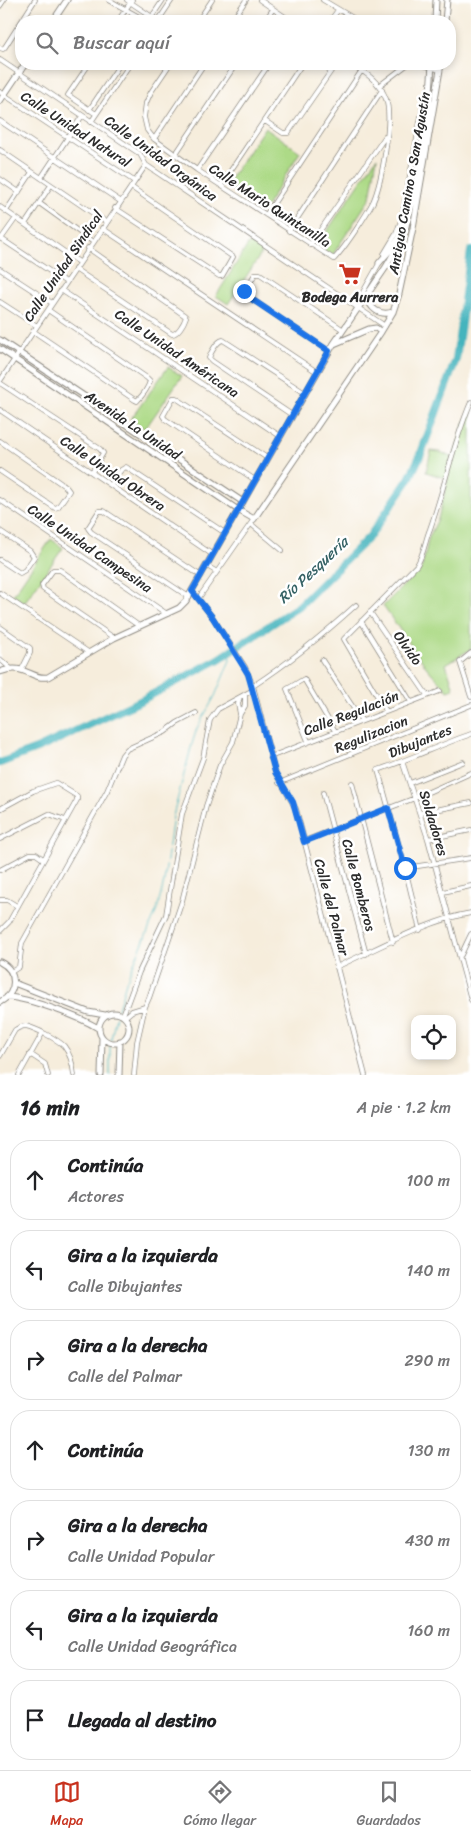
<!DOCTYPE html>
<html lang="es">
<head>
<meta charset="utf-8">
<style>
	:root { --surface:#fff; --page:#f6f6f6; --text:#202124; --muted:#757577; --line:#e0e0e0; --accent:#c8321e }
	body { margin:0; font-family:Sriracha,sans-serif; background:var(--page); color:var(--text) }
	.controls { position:absolute; right:15px; bottom:15px; display:grid; overflow:hidden; border-radius:10px; box-shadow:0 2px 8px #0003 }
	.controls button { width:45px; height:45px; display:grid; place-items:center; padding:0; border:0; border-bottom:1px solid var(--line); background:var(--surface); color:var(--text); font:25px sans-serif }
	.stop { position:absolute; width:15px; height:15px; margin:-11px; border:4px solid #1a73e8; border-radius:50%; background:#fff }
	.stop.end { background:#1a73e8; border-color:#fff; box-shadow:0 1px 5px #0008 }
	.list { margin:0; padding:0; list-style:none }
	h2 { display:flex; justify-content:space-between; align-items:center; height:65px; margin:0; padding:0 20px; font-size:21px }
	h2 small { font-size:16px; font-weight:400; color:var(--muted) }
	.list li { display:grid; grid-template-columns:32px 1fr auto; gap:15px; align-items:center; box-sizing:border-box; height:80px; margin:0 10px 10px; padding:0 10px; border:1px solid var(--line); border-radius:20px }
	.list b { display:block; font-size:19px; white-space:nowrap }
	.list p { margin:0; font-size:16px; white-space:nowrap; color:var(--muted) }
	.list em { font-size:16px; font-style:normal; color:var(--muted) }
	.icon { flex:none; width:28px; height:28px; fill:none; stroke:currentColor; stroke-width:2; stroke-linecap:round; stroke-linejoin:round }
	.map { position:relative; flex:none; width:471px; height:1075px; overflow:hidden }
	.search { position:absolute; background:var(--surface); box-shadow:0 2px 8px #0003; left:15px; right:15px; top:15px; height:55px; display:flex; align-items:center; gap:12px; box-sizing:border-box; padding:0 18px; border-radius:20px; color:var(--muted); font-size:19px }
	.sheet { height:695px; background:var(--surface) }
	nav { display:flex; justify-content:space-around; align-items:center; box-sizing:border-box; height:70px; border-top:1px solid var(--line); background:var(--surface); font-size:14px; color:var(--muted) }
	nav a { display:grid; justify-items:center; gap:2px }
	nav .on { color:var(--accent) }
	.map>svg:first-child { display:block }
	.green { fill:#adda87; stroke:#6c8259 }
	.lines { fill:none; stroke-linecap:round; stroke-linejoin:round }
	.stream { stroke:#45b4bd; stroke-width:1 }
	.river { stroke:#45b4bd; stroke-width:8 }
	.minor-casing { stroke:#908c84; stroke-width:5.5 }
	.tertiary-casing { stroke:#908c84; stroke-width:7 }
	.minor { stroke:#fff; stroke-width:4 }
	.tertiary { stroke:#fff; stroke-width:5 }
	.route { stroke:#1a73e8; stroke-width:6 }
	.labels { text-anchor:middle; stroke-width:5; stroke-linejoin:round; paint-order:stroke }
	.street-label { font-size:14px; fill:#2b2b2b; stroke:#fff }
	.poi-label { font-size:14px; font-weight:bold; fill:#2b2b2b; stroke:#fff }
	.water-label { font-size:15px; font-style:italic; fill:#356265; stroke:#fff }
</style>
</head>
<body>
<div class="map">
<svg width="471" height="1075" viewBox="0 0 471 1075">
	<rect width="100%" height="100%" fill="#fff"/>
	<filter id="ink" filterUnits="userSpaceOnUse"><feTurbulence type="fractalNoise" baseFrequency=".02" numOctaves="2"/><feDisplacementMap in="SourceGraphic" scale="10" xChannelSelector="R" yChannelSelector="G"/><feConvolveMatrix kernelMatrix="1 2 1 2 8 2 1 2 1" color-interpolation-filters="sRGB"/></filter>
	<filter id="wash" filterUnits="userSpaceOnUse"><feTurbulence type="fractalNoise" baseFrequency=".0096" numOctaves="4" result="noise"/><feDisplacementMap in="SourceGraphic" scale="20" xChannelSelector="R" yChannelSelector="G"/><feGaussianBlur stdDeviation="1.12" result="paint"/><feColorMatrix in="noise" values="0 0 0 0 0 0 0 0 0 0 0 0 0 0 0 0 0 1.4 0 .05"/><feComposite in="paint" operator="in"/></filter>
	<g filter="url(#wash)">
		<rect width="100%" height="100%" fill="#f6eddc"/>
		<!-- green -->
		<path class="green" d="M265,127L300,152L264,210L226,185Z
			M377,157L370,198L332,256L317,246Z
			M249,243L263,251L228,304L216,296Z
			M168,367L182,376L145,429L130,420Z
			M471,412V649L446,664L454,689L448,691L427,668L383,606L422,567L429,537L438,519L448,479L426,472L431,451L440,452L453,458L463,426Z
			M51,539L63,548L24,603L13,595Z"/>
		<g class="lines">
			<!-- stream -->
			<path class="stream" d="M118,1009L127,979L157,910L164,882L173,816L192,744L197,728L215,696L230,660L229,653
				M111,1039L116,1016
				M110,1075V1046"/>
			<!-- river -->
			<path class="river" d="M0,763L39,748L138,702L219,659L299,606L370,536L409,479L420,456L456,359L471,251"/>
		</g>
	</g>
	<g filter="url(#ink)">
		<g class="lines">
			<defs>
				<path id="minor" d="M109,0L146,21
					M127,0L158,21
					M260,0L291,21
					M323,0L358,21
					M0,6L4,0
					M118,21L132,0
					M149,21L163,0
					M158,21L172,0
					M198,21L212,0
					M232,21L246,0
					M265,21L273,9
					M330,21L338,10
					M0,48L3,49L5,47L35,0
					M0,60L140,154L146,165L385,326
					M89,64L68,95L96,114
					M170,64L151,92L146,103L144,117L147,130L154,139L197,170L334,259C344,249 367,214 373,202C382,182 393,119 386,99C380,82 366,73 352,64
					M420,64L440,70
					M379,86L408,64
					M0,92L134,181
					M89,110L120,64
					M0,121L120,201
					M265,121L283,133H288L336,64
					M91,122L130,64
					M154,139L204,64
					M0,150L106,222
					M175,155L236,64
					M197,170L269,64
					M41,178L82,116
					M0,179L19,192
					M221,185L302,64
					M39,203L93,242
					M0,207L79,262
					M115,208L219,276H222L233,257L131,187
					M6,211L32,172
					M266,215L362,70
					M25,224L51,185
					M102,228L317,372
					M289,231L382,90
					M0,238L66,282
					M1,239L16,218
					M310,245L385,137
					M384,254L396,234L402,218L423,106L430,86
					M0,269L52,303
					M75,269L172,334C178,334 184,323 186,317L184,315L88,248
					M61,290L280,436
					M367,296L363,292L380,262
					M0,302L37,326
					M33,331L135,400L137,401C142,396 148,388 150,381L147,378L48,310
					M329,351L247,296L244,293L255,274H260L342,329
					M0,381L146,165
					M0,383L100,449L103,453L92,472
					M0,410L213,555
					M292,415L212,361L209,358C211,352 217,341 223,340L305,393
					M0,441L66,487L69,491L58,507L55,508L0,471
					M255,480L165,419L163,416L173,398H176L267,458
					M111,485L121,470L126,467L225,533
					M0,500L167,614
					M251,524L282,550
					M0,531L30,551L34,557L25,570L20,573L0,560
					M207,566L217,572
					M192,591L213,618L245,667L253,686L275,772L296,809L365,1075
					M0,593L88,652
					M189,597L91,532L88,528L99,511H104L201,576
					M198,599L254,519
					M370,612L427,695
					M361,621L411,702
					M0,627L30,648V653L22,669
					M114,638L43,589L42,585L53,570H60L139,626
					M471,653L460,662L471,697
					M0,659L10,668
					M322,660L362,721
					M253,686C290,662 323,635 356,605
					M386,711L344,639L417,565C424,554 425,541 430,529C445,487 453,443 471,402
					M240,714L238,704L240,697
					M308,741L287,689L304,679L335,731
					M270,757L440,691
					M402,761L428,839L471,1000
					M279,783L471,705
					M352,783L393,942
					M410,783L463,762
					M323,793L366,954
					M0,809L33,791L56,783L77,796V800L9,922L0,931
					M420,813L471,803
					M0,839L49,814L65,820
					M428,839L471,830
					M304,841L415,798L471,773
					M405,868L471,858
					M0,870L30,854H36L43,859
					M443,892L471,886
					M0,900H7L17,906
					M420,930L405,868L378,770C410,759 440,745 471,734
					M461,955L471,934
					M336,967C377,949 428,920 471,913
					M11,972L19,967L22,943L107,791L122,755L127,749L165,732L177,723L196,713
					M123,1015L139,972L166,915L182,814L203,758L210,720L218,709L253,690
					M125,1017L132,1011L145,1007L149,998L182,901L206,806L220,765L233,742L240,714L245,706V694
					M30,1054L45,1064L48,1075
					M0,1056L15,1030C18,1028 21,1026 26,1026C35,1028 57,1039 64,1046C71,1055 73,1064 74,1075
					M19,1075L42,1034
					M134,1075L137,1042L145,1007"/>
				<path id="tertiary" d="M53,21L67,0
					M435,21L436,0
					M445,21L447,0
					M0,101L25,64
					M379,263L392,248L401,235
					M367,296C370,309 379,316 393,312
					M0,340L243,502
					M334,344L369,329L376,328L381,332
					M0,349L238,510L254,519L381,332L393,312L399,294L413,228L441,64
					M0,672C25,662 30,680 48,677L114,638L179,608L186,601L333,345L386,267L403,237L412,204L425,131L429,108L432,64
					M0,962C18,971 18,993 0,1002
					M14,983L88,1012L105,1015
					M7,997C29,998 80,1017 98,1028
					M99 1028a15 15 0 1 1 30 0a15 15 0 1 1-30 0Z
					M101,1075L102,1038
					M119,1075L120,1041"/>
			</defs>
			<!-- minor casing -->
			<use href="#minor" class="minor-casing"/>
			<!-- tertiary casing -->
			<use href="#tertiary" class="tertiary-casing"/>
			<!-- minor -->
			<use href="#minor" class="minor"/>
			<!-- tertiary -->
			<use href="#tertiary" class="tertiary"/>
		</g>
	</g>
	<g class="lines" filter="url(#ink)">
		<!-- route -->
		<path class="route" d="M244,291L247,296L329,351L192,591L213,618L248,674L275,772L293,802L304,842L388,808L405,868"/>
	</g>
	<!-- icons -->
	<defs>
		<symbol id="supermarket-bare" viewBox="-9 -9 18 18"><path d="M-6-5.5h2.5l.6 2H6L4.5 2H-2.5L-4.4-4H-6ZM-1.5 3.2a1.3 1.3 0 1 0 .1 0ZM3 3.2a1.3 1.3 0 1 0 .1 0Z" fill="#c8321e" stroke="#fff" stroke-width="2.5" paint-order="stroke"/></symbol>
	</defs>
	<g fill-rule="evenodd">
		<use href="#supermarket-bare" x="334" y="258" width="32" height="32"/>
	</g>
	<g class="labels">
		<!-- street labels -->
		<g class="street-label">
			<text transform="translate(76 129) rotate(33)" y="5">Calle Unidad Natural</text>
			<text transform="translate(161 158) rotate(36)" y="5">Calle Unidad Orgánica</text>
			<text transform="translate(409 183) rotate(-80)" y="5">Antiguo Camino a San Agustín</text>
			<text transform="translate(270 205) rotate(33)" y="5">Calle Mario Quintanilla</text>
			<text transform="translate(63 266) rotate(-56)" y="5">Calle Unidad Sindical</text>
			<text transform="translate(177 353) rotate(34)" y="5">Calle Unidad Américana</text>
			<text transform="translate(133 425) rotate(34)" y="5">Avenida La Unidad</text>
			<text transform="translate(113 473) rotate(34)" y="5">Calle Unidad Obrera</text>
			<text transform="translate(90 548) rotate(34)" y="5">Calle Unidad Campesina</text>
			<text transform="translate(408 648) rotate(55)" y="5">Olvido</text>
			<text transform="translate(351 713) rotate(-21)" y="5">Calle Regulación</text>
			<text transform="translate(371 734) rotate(-22)" y="5">Regulizacion</text>
			<text transform="translate(420 741) rotate(-22)" y="5">Dibujantes</text>
			<text transform="translate(434 823) rotate(73)" y="5">Soldadores</text>
			<text transform="translate(359 885) rotate(75)" y="5">Calle Bomberos</text>
			<text transform="translate(332 907) rotate(75)" y="5">Calle del Palmar</text>
		</g>
		<!-- poi labels -->
		<g class="poi-label">
			<text x="350" y="302">Bodega Aurrera</text>
		</g>
		<!-- water labels -->
		<g class="water-label">
			<text transform="translate(313 570) rotate(-43)" y="5">Río Pesquería</text>
		</g>
	</g>
</svg>
<div class="controls">
<button><svg class="icon" aria-label="locate" viewBox="0 0 24 24"><circle cx="12" cy="12" r="6"/><path d="M12 2v4M12 18v4M2 12h4M18 12h4"/></svg></button>
</div>
<div class="stop" style="left:405px;top:868px"></div>
<div class="stop end" style="left:244px;top:291px"></div>
<div class="search"><svg class="icon" aria-label="search" viewBox="0 0 24 24"><circle cx="10" cy="10" r="6"/><path d="M15 15l6 6"/></svg>Buscar aquí</div>
</div>
<section class="sheet">
<h2>16 min<small>A pie · 1.2 km</small></h2>
<ul class="list">
<li><svg class="icon" aria-label="ahead" viewBox="0 0 24 24"><path d="M12 20V5M6 11l6-6 6 6"/></svg><div><b>Continúa</b><p>Actores</p></div><em>100 m</em></li>
<li><svg class="icon" aria-label="left" viewBox="0 0 24 24"><path d="M17 20v-9H6M10 6l-5 5 5 5"/></svg><div><b>Gira a la izquierda</b><p>Calle Dibujantes</p></div><em>140 m</em></li>
<li><svg class="icon" aria-label="right" viewBox="0 0 24 24"><path d="M7 20v-9h11M14 6l5 5-5 5"/></svg><div><b>Gira a la derecha</b><p>Calle del Palmar</p></div><em>290 m</em></li>
<li><svg class="icon" aria-label="ahead" viewBox="0 0 24 24"><path d="M12 20V5M6 11l6-6 6 6"/></svg><div><b>Continúa</b></div><em>130 m</em></li>
<li><svg class="icon" aria-label="right" viewBox="0 0 24 24"><path d="M7 20v-9h11M14 6l5 5-5 5"/></svg><div><b>Gira a la derecha</b><p>Calle Unidad Popular</p></div><em>430 m</em></li>
<li><svg class="icon" aria-label="left" viewBox="0 0 24 24"><path d="M17 20v-9H6M10 6l-5 5 5 5"/></svg><div><b>Gira a la izquierda</b><p>Calle Unidad Geográfica</p></div><em>160 m</em></li>
<li><svg class="icon" aria-label="arrive" viewBox="0 0 24 24"><path d="M6 21V4h12l-3 4 3 4H6"/></svg><div><b>Llegada al destino</b></div></li>
</ul>
</section>
<nav>
<a class="on"><svg class="icon" aria-label="map" viewBox="0 0 24 24"><path d="M3 6l6-2 6 2 6-2v14l-6 2-6-2-6 2zM9 4v14M15 6v14"/></svg>Mapa</a>
<a><svg class="icon" aria-label="directions" viewBox="0 0 24 24"><path d="M12 3l9 9-9 9-9-9zM9 14v-3h6M13 9l2 2-2 2"/></svg>Cómo llegar</a>
<a><svg class="icon" aria-label="saved" viewBox="0 0 24 24"><path d="M7 4h10v16l-5-4-5 4z"/></svg>Guardados</a>
</nav>
</body>
</html>
